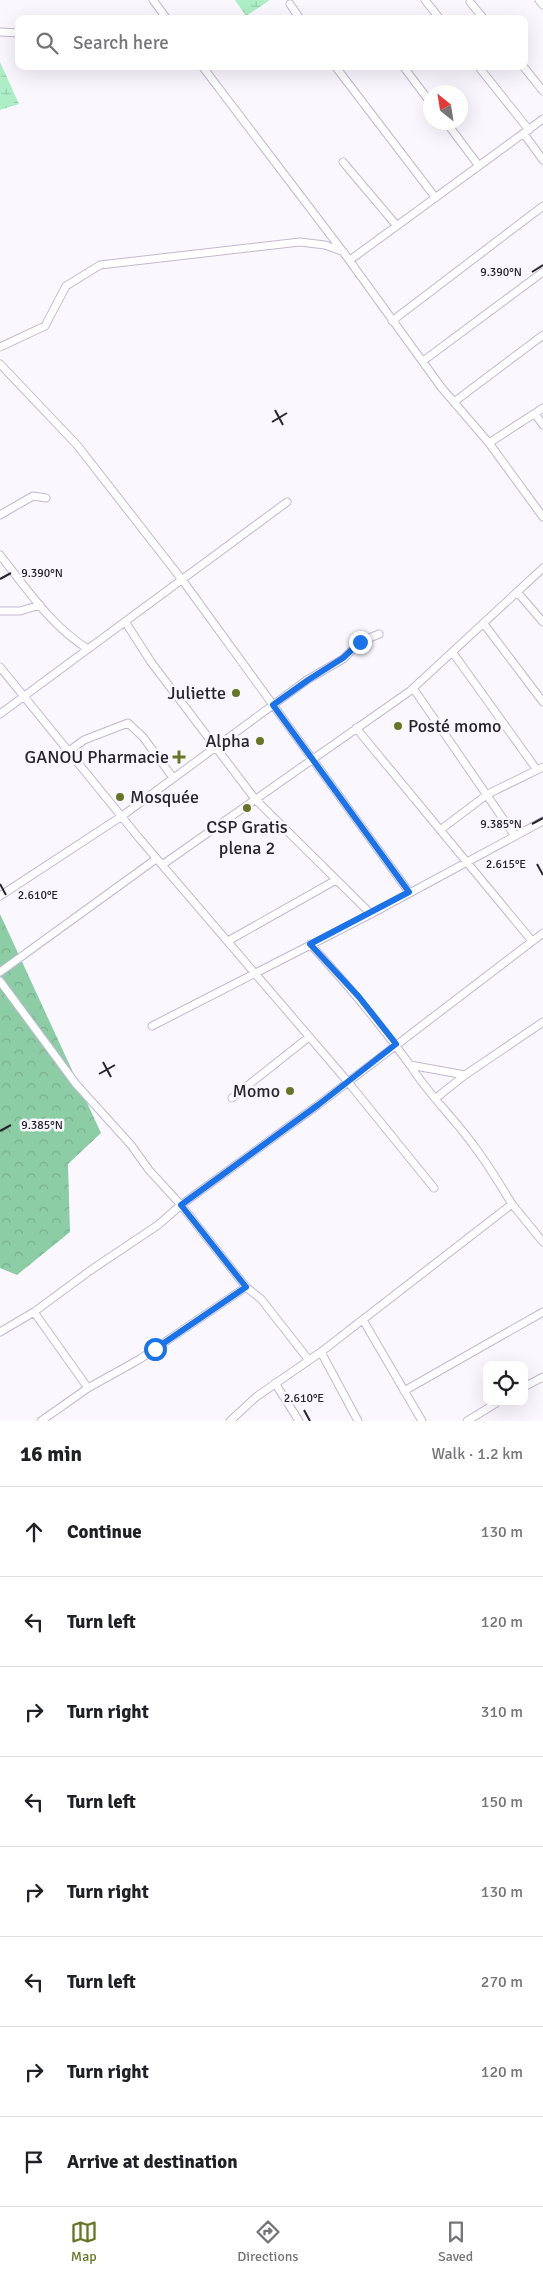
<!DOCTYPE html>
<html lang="en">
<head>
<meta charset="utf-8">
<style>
	:root { --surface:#fff; --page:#f6f6f6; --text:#202124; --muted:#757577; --line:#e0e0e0; --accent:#667624 }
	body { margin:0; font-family:Signika,sans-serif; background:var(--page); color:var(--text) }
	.controls { position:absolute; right:15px; bottom:15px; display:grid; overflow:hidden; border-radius:10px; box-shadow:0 5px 20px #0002 }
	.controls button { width:45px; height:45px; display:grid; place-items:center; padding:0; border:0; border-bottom:1px solid var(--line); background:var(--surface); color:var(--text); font:25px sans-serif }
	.compass { position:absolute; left:423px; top:85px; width:45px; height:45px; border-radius:50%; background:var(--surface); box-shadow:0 5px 20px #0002; rotate:330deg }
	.stop { position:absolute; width:15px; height:15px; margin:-11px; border:4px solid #1a73e8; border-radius:50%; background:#fff }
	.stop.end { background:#1a73e8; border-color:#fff; box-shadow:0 1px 5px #0008 }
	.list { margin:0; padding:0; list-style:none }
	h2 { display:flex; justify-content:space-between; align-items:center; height:65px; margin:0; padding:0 20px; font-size:21px }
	h2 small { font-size:16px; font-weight:400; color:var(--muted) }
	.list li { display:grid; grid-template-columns:32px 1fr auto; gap:15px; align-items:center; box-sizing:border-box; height:90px; padding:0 20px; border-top:1px solid var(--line) }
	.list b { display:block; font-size:19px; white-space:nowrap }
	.list em { font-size:16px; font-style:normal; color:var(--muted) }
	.icon { flex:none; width:28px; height:28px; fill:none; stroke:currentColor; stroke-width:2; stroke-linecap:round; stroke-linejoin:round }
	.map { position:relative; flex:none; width:543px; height:1421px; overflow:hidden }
	.search { position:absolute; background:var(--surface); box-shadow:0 5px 20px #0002; left:15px; right:15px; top:15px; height:55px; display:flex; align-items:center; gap:12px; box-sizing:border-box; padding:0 18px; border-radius:10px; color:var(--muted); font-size:19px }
	.sheet { height:785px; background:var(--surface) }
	nav { display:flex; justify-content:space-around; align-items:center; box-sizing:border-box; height:70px; border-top:1px solid var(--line); background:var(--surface); font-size:14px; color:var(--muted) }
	nav a { display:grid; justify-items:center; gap:2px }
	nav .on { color:var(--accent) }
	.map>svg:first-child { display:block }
	.forest { fill:url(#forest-crowns) }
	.wetland { fill:url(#wetland-marsh) }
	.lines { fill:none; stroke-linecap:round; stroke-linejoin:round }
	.minor-casing { stroke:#c2b8d2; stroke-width:9 }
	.minor { stroke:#fff; stroke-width:7 }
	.route { stroke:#1a73e8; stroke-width:6 }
	.ticks { fill:none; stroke:#29252f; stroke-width:2 }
	.poi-dot { fill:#667624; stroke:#faf8fe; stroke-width:2 }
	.labels { text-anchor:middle; stroke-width:5; stroke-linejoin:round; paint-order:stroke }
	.poi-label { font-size:18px; fill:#29252f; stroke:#faf8fe; text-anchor:end }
	.ticks-label { font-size:12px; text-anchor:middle; fill:#29252f; stroke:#faf8fe; stroke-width:5; stroke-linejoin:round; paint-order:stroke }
</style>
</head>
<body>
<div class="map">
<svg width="543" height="1421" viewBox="0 0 543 1421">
	<defs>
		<pattern id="forest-crowns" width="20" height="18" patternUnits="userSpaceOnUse" patternTransform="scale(1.25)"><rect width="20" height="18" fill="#8ccda5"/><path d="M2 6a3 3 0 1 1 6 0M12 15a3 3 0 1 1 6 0" fill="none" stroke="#79b08e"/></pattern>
		<pattern id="wetland-marsh" width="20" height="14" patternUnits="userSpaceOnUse" patternTransform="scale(1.25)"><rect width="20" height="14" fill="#adeec6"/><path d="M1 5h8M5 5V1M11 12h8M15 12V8" fill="none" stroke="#95ccaa"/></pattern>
	</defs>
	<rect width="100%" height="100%" fill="#faf8fe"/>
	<!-- forest -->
	<path class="forest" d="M0,914L101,1133L68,1164L70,1232L17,1275L0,1268Z"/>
	<!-- wetland -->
	<path class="wetland" d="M235,0H270L246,16Z
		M0,62L19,104L0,110Z"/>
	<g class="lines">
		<defs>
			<path id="minor" d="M153,0L167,19
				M425,0L440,19
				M539,0L543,5
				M470,2L484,19
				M290,4L300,19
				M0,32L19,33
				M202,66L344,253L441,387L489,443L543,517
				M335,66L435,197
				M403,66L430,102
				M478,66L529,130
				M523,66L543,91
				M446,122L479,166
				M524,134L543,160
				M343,162L397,226
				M350,260L543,119
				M392,321L543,206
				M0,347L45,326L66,286L100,265L300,242L325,245L344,252
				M423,361L543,272
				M0,364L77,445L183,581L409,892
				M454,402L543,335
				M535,414L543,425
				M489,443L543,408
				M0,515L33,496L46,498
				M0,555C27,589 51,626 88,649
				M518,593L543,622
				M0,611H20L40,605
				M126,623L151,662L255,799L371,914
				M484,624L543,702
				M453,653L537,770
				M0,667L139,838L348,1082L434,1188
				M413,688L515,836
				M0,714L287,502
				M356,728L532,941
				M69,751L84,740L128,723L143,737L171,775
				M440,830L488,794L543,767
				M162,865L410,691L543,568
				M0,896L122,816L307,680L343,659L360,642L379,634
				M228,941L336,880
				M310,944C346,983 379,1022 410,1065L465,1075
				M0,972L156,859
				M0,981L76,1084L131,1145L149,1170L181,1205L246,1287L261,1299L308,1359
				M152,1026L371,914L543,821
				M232,1098L309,1037
				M436,1098L465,1075L543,1022
				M512,1204L543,1242
				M34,1312L88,1388
				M363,1320L422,1421
				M0,1332L34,1312L91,1270L158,1225L181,1205L318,1105L543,933
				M321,1352L358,1421
				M275,1383L299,1421
				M524,1387L543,1377
				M404,1391L543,1312
				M41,1421L88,1388L140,1359L246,1287
				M230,1421L256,1397L321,1352L512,1204C500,1185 488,1164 474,1146C454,1118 428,1094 410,1065
				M467,1421L498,1402"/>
		</defs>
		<!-- minor casing -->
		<use href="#minor" class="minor-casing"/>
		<!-- minor -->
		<use href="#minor" class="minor"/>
	</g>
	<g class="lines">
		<!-- route -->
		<path class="route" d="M155,1349L246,1287L181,1205L318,1105L396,1044L359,997L310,944L409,892L273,705L308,680L343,658L360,642"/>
	</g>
	<!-- ticks -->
	<path class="ticks" d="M532,272L543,265M275,410L283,425M272,422L287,413M0,579L11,573M532,824L543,818M537,864L543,875M0,884L6,895M103,1062L111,1077M99,1074L115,1065M0,1131L11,1125M304,1410L310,1421"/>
	<!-- markers -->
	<g class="poi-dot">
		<circle cx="236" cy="693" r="5"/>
		<circle cx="398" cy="726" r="5"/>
		<circle cx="260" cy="741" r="5"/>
		<path d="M176.5 749.5h5v5h5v5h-5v5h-5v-5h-5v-5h5z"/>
		<circle cx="120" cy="797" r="5"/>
		<circle cx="247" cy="808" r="5"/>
		<circle cx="290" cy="1091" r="5"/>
	</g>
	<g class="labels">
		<!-- poi labels -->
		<g class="poi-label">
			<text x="226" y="699">Juliette</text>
			<text x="408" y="732" text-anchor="start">Posté momo</text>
			<text x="250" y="747">Alpha</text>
			<text x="169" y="763">GANOU Pharmacie</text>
			<text x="130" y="803" text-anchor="start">Mosquée</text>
			<text x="247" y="833" text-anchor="middle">CSP Gratis<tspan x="247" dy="21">plena 2</tspan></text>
			<text x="280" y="1097">Momo</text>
		</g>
	</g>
	<g class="ticks-label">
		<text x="501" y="276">9.390°N</text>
		<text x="42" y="577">9.390°N</text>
		<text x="501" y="828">9.385°N</text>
		<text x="506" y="868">2.615°E</text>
		<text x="38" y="899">2.610°E</text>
		<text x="42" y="1129">9.385°N</text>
		<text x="304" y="1402">2.610°E</text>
	</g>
</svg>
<div class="controls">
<button><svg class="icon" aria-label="locate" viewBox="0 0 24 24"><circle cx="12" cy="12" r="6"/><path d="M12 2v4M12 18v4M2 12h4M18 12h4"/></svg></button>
</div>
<svg class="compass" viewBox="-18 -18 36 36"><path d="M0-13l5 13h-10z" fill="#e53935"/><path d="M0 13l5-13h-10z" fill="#757577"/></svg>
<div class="stop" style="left:155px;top:1349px"></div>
<div class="stop end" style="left:360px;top:642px"></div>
<div class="search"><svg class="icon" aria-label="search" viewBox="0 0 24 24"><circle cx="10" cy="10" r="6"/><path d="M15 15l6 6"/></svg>Search here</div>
</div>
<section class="sheet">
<h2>16 min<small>Walk · 1.2 km</small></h2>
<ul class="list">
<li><svg class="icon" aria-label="ahead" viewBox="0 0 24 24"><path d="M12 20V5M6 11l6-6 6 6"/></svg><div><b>Continue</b></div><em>130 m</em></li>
<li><svg class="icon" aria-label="left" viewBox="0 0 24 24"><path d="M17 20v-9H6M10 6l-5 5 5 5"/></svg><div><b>Turn left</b></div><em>120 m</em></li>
<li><svg class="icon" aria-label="right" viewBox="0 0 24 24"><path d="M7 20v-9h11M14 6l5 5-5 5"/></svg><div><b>Turn right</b></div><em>310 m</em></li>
<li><svg class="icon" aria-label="left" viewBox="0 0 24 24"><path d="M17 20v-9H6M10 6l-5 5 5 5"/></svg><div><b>Turn left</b></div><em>150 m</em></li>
<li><svg class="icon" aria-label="right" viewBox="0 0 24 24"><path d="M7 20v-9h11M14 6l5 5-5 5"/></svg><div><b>Turn right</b></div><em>130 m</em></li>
<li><svg class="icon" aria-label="left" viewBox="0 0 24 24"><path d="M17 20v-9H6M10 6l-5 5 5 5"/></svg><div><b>Turn left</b></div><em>270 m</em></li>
<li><svg class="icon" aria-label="right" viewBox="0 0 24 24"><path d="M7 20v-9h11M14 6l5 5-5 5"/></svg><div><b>Turn right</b></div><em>120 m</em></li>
<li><svg class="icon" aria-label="arrive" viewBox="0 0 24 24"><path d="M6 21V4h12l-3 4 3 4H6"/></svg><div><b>Arrive at destination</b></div></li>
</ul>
</section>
<nav>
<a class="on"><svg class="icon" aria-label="map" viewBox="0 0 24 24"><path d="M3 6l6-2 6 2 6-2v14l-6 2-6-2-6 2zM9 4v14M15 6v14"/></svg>Map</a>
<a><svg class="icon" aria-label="directions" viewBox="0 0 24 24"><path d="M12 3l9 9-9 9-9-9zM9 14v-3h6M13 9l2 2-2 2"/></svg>Directions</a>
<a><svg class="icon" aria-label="saved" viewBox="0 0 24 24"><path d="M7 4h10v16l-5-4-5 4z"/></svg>Saved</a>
</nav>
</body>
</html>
